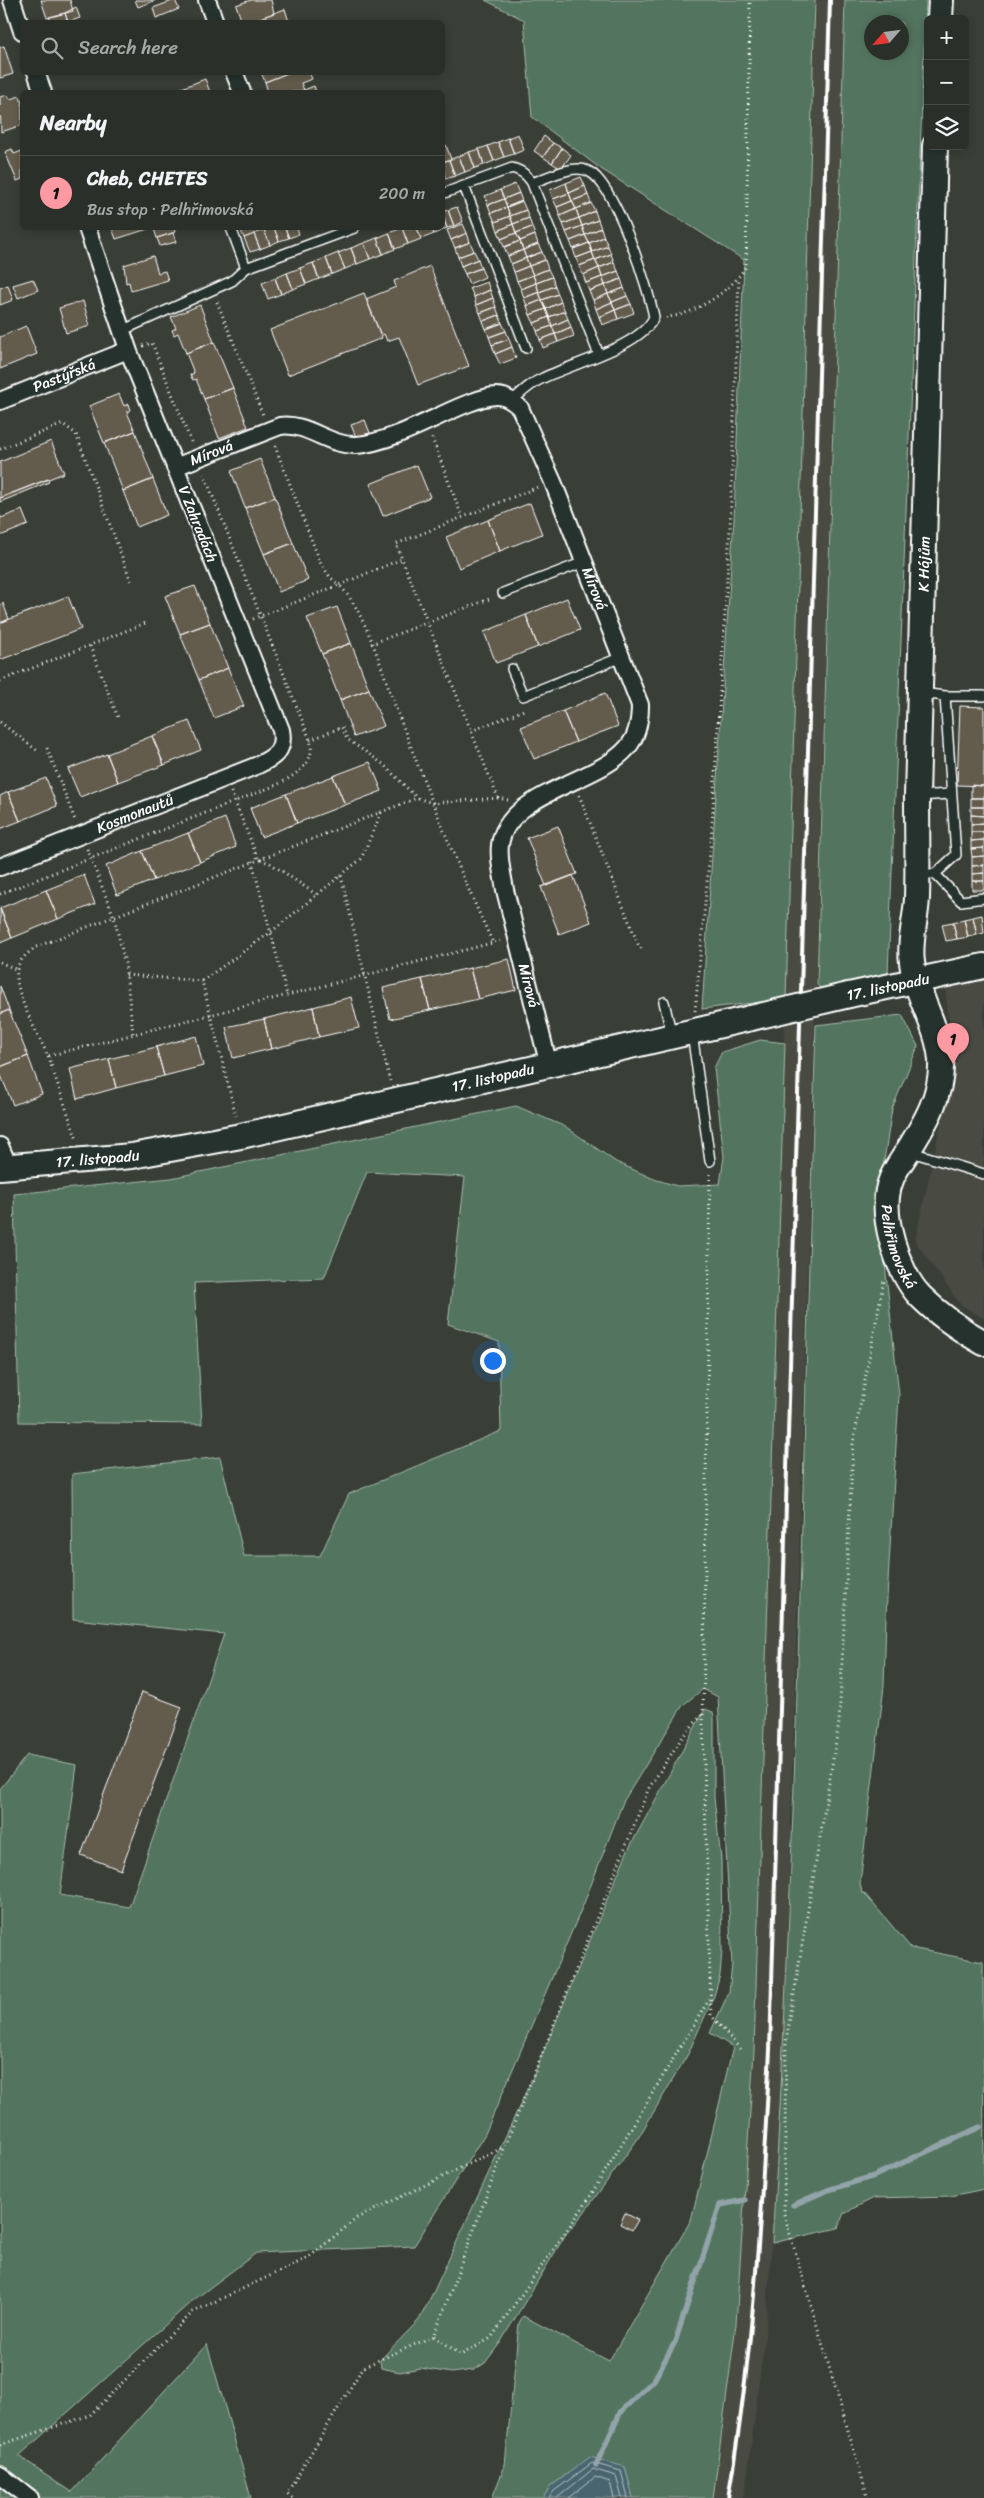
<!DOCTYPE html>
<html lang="en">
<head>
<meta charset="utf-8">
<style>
	:root { --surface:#2b2f29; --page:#373b35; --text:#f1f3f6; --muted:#a6a9a8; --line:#474a46; --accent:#ff9aa2 }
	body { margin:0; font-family:Sriracha,sans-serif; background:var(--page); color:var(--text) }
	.controls { position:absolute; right:15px; top:15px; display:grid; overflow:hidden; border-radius:8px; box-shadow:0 2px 8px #0003 }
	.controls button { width:45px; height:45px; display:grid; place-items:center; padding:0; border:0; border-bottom:1px solid var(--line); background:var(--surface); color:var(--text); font:25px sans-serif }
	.compass { position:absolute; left:864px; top:15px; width:45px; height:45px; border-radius:50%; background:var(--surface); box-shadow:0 2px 8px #0003; rotate:242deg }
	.you { position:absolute; left:492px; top:1360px; width:18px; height:18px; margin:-12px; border:4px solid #fff; border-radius:50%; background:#1a73e8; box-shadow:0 0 0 8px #1a73e833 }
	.badge { display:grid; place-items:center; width:32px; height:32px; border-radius:50%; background:var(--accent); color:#111; font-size:16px; font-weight:700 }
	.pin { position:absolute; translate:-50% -41px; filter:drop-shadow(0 1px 2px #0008) }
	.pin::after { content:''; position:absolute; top:26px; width:18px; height:15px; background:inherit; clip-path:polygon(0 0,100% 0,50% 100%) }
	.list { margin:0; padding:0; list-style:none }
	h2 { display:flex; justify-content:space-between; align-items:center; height:65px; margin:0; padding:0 20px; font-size:21px }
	h2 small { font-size:16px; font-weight:400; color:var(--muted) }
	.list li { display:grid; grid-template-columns:32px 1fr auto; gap:15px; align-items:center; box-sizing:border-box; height:75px; padding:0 20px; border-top:1px solid var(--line) }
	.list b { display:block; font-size:19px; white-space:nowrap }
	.list p { margin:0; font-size:16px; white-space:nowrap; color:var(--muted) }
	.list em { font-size:16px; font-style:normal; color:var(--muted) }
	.icon { flex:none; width:28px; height:28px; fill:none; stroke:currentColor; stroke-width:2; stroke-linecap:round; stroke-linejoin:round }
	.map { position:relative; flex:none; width:984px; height:2498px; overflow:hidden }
	.search { position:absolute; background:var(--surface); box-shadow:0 2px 8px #0003; left:20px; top:20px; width:425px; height:55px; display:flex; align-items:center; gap:12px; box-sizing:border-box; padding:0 18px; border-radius:8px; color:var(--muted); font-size:19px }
	.panel { position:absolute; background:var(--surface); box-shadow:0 2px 8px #0003; left:20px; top:90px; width:425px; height:140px; border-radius:8px }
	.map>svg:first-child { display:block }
	.built { fill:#4a4b42 }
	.green { fill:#52745e; stroke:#a8baae; fill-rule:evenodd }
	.water { fill:#4a6670; stroke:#92a3a9 }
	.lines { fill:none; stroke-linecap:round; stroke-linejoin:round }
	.shore { stroke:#b7c2c6; stroke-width:1 }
	.stream { stroke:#92a3a9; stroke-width:5.5 }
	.building { fill:#645b4e; stroke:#fff }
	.lane-casing { stroke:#fff; stroke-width:12 }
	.street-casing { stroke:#fff; stroke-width:20 }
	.secondary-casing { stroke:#fff; stroke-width:28 }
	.path { stroke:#fff; stroke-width:3; stroke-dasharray:1 4; stroke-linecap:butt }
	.lane { stroke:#26332d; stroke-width:9 }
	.street { stroke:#26332d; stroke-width:16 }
	.secondary { stroke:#26332d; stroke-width:24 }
	.rail { stroke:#fff; stroke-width:4 }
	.secondary-bridge-casing { stroke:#fff; stroke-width:28; stroke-linecap:butt }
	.secondary-bridge { stroke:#26332d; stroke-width:24 }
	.labels { text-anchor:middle; stroke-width:4; stroke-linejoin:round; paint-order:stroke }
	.street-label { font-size:15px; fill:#fff; stroke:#26332d }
</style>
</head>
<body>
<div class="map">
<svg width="984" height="2498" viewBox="0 0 984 2498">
	<rect width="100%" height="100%" fill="#393f37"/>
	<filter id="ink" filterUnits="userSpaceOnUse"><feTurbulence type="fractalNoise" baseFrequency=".02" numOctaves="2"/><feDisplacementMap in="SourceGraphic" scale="10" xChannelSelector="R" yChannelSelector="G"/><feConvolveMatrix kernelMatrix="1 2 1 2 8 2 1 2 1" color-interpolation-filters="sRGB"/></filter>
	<g filter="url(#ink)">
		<!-- built -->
		<path class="built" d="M815,0H845L784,2052L766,2327L746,2485L743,2498H713L736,2324L754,2051Z
			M984,977V1318L961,1305L915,1241L954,1065L945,985Z"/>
		<!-- green -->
		<path class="green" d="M485,0H815L786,999L702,1009L734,519L744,260L601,169L532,117L524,20Z
			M845,0H926L888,974L823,990L817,985ZM872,22H902V52H872Z
			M902,1015L918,1046L892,1109L878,1199L899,1395L886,1615L884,1686L860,1883L862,1893H864L911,1948L983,1962L984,2189L951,2196L874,2198L844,2213L838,2228L772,2243C798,1837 803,1431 816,1025Z
			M760,1040L785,1043L754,2051L736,2324L713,2498H633L625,2467L567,2474L550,2487L543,2498H492L505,2465L519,2323L523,2316L609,2361L691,2220L733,2047L710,2033L729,1992L732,1964L718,1697L703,1689L683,1705L623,1802L584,1903L485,2134L414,2246L256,2253L191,2302L19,2456L72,2492L207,2344L251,2498H0V1789L27,1755L77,1765L60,1895L129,1907L224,1634L73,1619L72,1474L220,1457L244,1556H320L349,1494L501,1431L499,1342L448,1324L465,1177L367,1172L324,1278L194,1283L202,1424L19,1422L14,1194L171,1178L516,1106L566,1127L616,1162L654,1179L677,1186L720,1184L724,1157L714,1068L722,1052Z
			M705,1709L713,1712L714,1718V1798L721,1859L722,1951L720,1975L714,1996L688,2054L637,2140L583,2214L566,2234L500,2343L485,2363L474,2370L452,2373L420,2368L400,2372L381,2368L380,2360L419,2320L434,2291L532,2079L627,1852Z"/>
		<!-- water -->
		<path class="water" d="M590,2457L625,2467L633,2498H543L550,2487Z"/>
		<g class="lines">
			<!-- shore -->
			<path class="shore" d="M549,2498L554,2491L592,2463L621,2471L628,2498
				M557,2498L593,2469L616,2476L622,2498
				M568,2498L595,2477L610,2482L614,2498"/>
			<!-- stream -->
			<path class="stream" d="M793,2205L828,2190L874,2176L980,2127
				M596,2465L621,2411L654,2380L675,2342L720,2205L745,2200"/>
		</g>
		<!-- building -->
		<path class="building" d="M41,0H70L73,11L47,18Z
			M135,0H156L138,7Z
			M175,0L179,9L156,18L153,8Z
			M251,0H271L274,13L249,22H242L236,5Z
			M76,7L80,18L68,22L65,13Z
			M285,9L289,22H249L274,13Z
			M65,13L68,22H51L49,17Z
			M4,46L13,74L0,78V47Z
			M261,72H290L265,82Z
			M290,72H309L312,79L301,83L304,90L297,92H268L265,82Z
			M205,79L210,92H180L179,89Z
			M314,86L316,92H297L304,90Z
			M8,95L10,99L20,96L22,104V125L1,132L0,97Z
			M518,134L524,150L514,154L508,138Z
			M544,136L553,143L543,157L534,151Z
			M508,138L514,154L504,157L498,142Z
			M498,142L504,157L494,161L488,146Z
			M553,143L562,148L552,163L543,157Z
			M446,145L451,159L442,162V146Z
			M488,146L494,161L484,165L479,149Z
			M562,148L571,155L561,169L552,163Z
			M12,149L14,154L22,151V179L17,181L5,152Z
			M479,149L484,165L475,168L469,152Z
			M469,152L475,168L465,172L459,156Z
			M459,156L465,172L455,176L449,160Z
			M449,160L455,176L445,179L442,162Z
			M581,177L585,186L569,193L566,183Z
			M566,183L569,193L553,199L550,190Z
			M515,184L519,193L504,199L500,190Z
			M585,186L588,195L572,201L569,193Z
			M500,190L504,199L488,205L485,196Z
			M519,193L522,201L507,207L504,199Z
			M569,193L572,201L557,207L553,199Z
			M588,195L591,203L576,209L572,201Z
			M504,199L507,207L491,213L488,205Z
			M522,201L526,210L510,216L507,207Z
			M572,201L576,209L560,216L557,207Z
			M591,203L595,211L579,218L576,209Z
			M457,207L463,222L454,226L448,210Z
			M507,207L510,216L495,222L491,213Z
			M576,209L579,218L563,224L560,216Z
			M448,210L454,226L447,228L442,212Z
			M526,210L529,218L513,224L510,216Z
			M595,211L598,220L582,226L579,218Z
			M510,216L513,224L498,231L495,222Z
			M442,218L447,228L434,234L431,228H442Z
			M529,218L532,227L516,233L513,224Z
			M579,218L582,226L566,232L563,224Z
			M598,220L601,228L585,235L582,226Z
			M463,224L467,233L451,240L447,230Z
			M513,224L516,233L501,239L498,231Z
			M582,226L585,235L570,241L566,232Z
			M532,227L535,235L520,241L516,233Z
			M112,228H151L116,239Z
			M158,228H174L175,232L157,238L154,229Z
			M240,228H252L254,234L244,238Z
			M271,228H274L279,241L270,245L264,230Z
			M274,228H285L289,238L279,241Z
			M285,228H297L299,234L289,238Z
			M402,228H417L421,239L408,244Z
			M402,228L408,244L395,249L389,233Z
			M417,228H431L434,234L421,239Z
			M601,228L604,237L589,243L585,235Z
			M264,230L270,245L260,249L254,234Z
			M173,233L176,242L160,246L157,238Z
			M389,233L395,249L383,254L377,238Z
			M467,233L470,242L455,248L451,240Z
			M516,233L520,241L504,247L501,239Z
			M254,234L260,249L250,252L244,238Z
			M535,235L538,244L523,250L520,241Z
			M585,235L589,243L573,249L570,241Z
			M604,237L608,246L592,252L589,243Z
			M377,238L383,254L370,259L364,243Z
			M520,241L523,250L508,256L504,247Z
			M470,242L474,251L458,257L455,248Z
			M364,243L370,259L357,264L351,248Z
			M589,243L592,252L576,258L573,249Z
			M538,244L542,252L526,258L523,250Z
			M608,246L611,254L595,260L592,252Z
			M351,248L357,264L345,269L338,253Z
			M523,250L526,258L511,264L508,256Z
			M474,251L478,259L461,266L458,257Z
			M542,252L545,260L529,266L526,258Z
			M592,252L595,260L579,266L576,258Z
			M338,253L345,269L332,274L326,258Z
			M611,254L614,262L599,268L595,260Z
			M153,256L158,273L165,271L168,280L131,291L129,282L126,283L124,265Z
			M326,258L332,274L319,279L313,263Z
			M526,258L529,266L514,272L511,264Z
			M478,259L481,268L465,274L461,266Z
			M545,260L548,269L533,275L529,266Z
			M595,260L599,268L583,275L579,266Z
			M614,262L618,271L602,277L599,268Z
			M313,263L319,279L306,284L300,268Z
			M430,266L469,366L418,385L399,337L387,341L384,334L381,336L366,299L396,287L394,281Z
			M529,266L533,275L517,281L514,272Z
			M300,268L306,284L293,289L287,273Z
			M481,268L485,277L469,284L465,274Z
			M599,268L602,277L586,283L583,275Z
			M548,269L552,277L536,283L533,275Z
			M618,271L621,279L605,285L602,277Z
			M287,273L293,289L281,294L275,278Z
			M533,275L536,283L521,289L517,281Z
			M552,277L555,286L539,292L536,283Z
			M602,277L605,285L589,291L586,283Z
			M275,278L281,294L268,299L262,283Z
			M33,279L38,290L18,298L13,285Z
			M621,279L624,288L608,294L605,285Z
			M487,282L490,290L474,297L470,288Z
			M536,283L539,292L524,298L521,289Z
			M8,285L13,300L0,305V288Z
			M605,285L608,294L593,300L589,291Z
			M555,286L558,294L542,300L539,292Z
			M624,288L627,296L612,302L608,294Z
			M490,290L493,298L476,305L474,297Z
			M539,292L542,300L527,306L524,298Z
			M364,293L382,338L288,375L270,330Z
			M558,294L561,302L546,309L542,300Z
			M608,294L612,302L596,309L593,300Z
			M627,296L631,304L615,310L612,302Z
			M493,298L496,307L480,313L476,305Z
			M542,300L546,309L530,315L527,306Z
			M83,301L90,326L66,333L59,308Z
			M561,302L565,311L549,317L546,309Z
			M612,302L615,310L599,317L596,309Z
			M631,304L634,313L618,319L615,310Z
			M200,305L214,342L186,353L178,333L174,335L172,330L176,328L171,317Z
			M496,307L499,315L483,321L480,313Z
			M546,309L549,317L534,323L530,315Z
			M615,310L618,319L602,325L599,317Z
			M565,311L568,319L552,326L549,317Z
			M499,315L502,323L486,329L483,321Z
			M549,317L552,326L537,331L534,323Z
			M568,319L571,327L555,334L552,326Z
			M502,323L506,331L489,337L486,329Z
			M26,326L37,354L0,369V337Z
			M552,326L555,334L540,340L537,331Z
			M571,327L574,336L558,342L555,334Z
			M506,331L509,339L492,345L489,337Z
			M555,334L558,342L543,348L540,340Z
			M509,339L512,347L495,354L492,345Z
			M214,342L233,388L204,399L196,379L193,380L190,375L194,373L186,353Z
			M512,347L516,358L500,364L495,354Z
			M233,388L248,427L219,438L204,399Z
			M119,394L124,406L129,404L131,410L127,412L135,431L104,443L89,406Z
			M365,420L370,433L356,437L351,425Z
			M135,431L153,479L123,491L104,443Z
			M51,441L64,473L0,498V462Z
			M260,459L275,497L245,508L231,471Z
			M417,465L430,497L383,516L370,484Z
			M48,479L49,482L0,502V498Z
			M153,479L167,515L137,527L123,491Z
			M275,497L293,543L264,554L245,508Z
			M530,503L542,534L500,551L488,520Z
			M22,510L28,525L0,536V515L1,518Z
			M488,520L500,551L459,568L446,537Z
			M293,543L308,580L279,592L264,554Z
			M195,586L210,623L180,634L165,596Z
			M68,596L81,629L0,660V623Z
			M567,598L580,630L538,647L526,615Z
			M3,603L9,619L0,623V605Z
			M337,607L351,643L322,654L307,618Z
			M526,615L538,647L496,663L484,632Z
			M210,623L228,668L199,680L180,634Z
			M351,643L369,689L340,700L322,654Z
			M228,668L244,706L214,718L199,680Z
			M369,689L384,726L354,737L340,700Z
			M605,693L618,726L576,742L563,711Z
			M960,706L984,707V786L957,785Z
			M563,711L576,742L534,759L521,727Z
			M189,721L201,750L164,765L152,736Z
			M152,736L164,765L118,782L107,754Z
			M107,754L118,782L80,797L68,769Z
			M370,762L382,791L345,805L333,776Z
			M333,776L345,805L297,823L286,794Z
			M46,778L57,806L20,821L8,792Z
			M971,785L984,786V798H971Z
			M8,792L20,821L0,829V796Z
			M286,794L297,823L261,837L250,808Z
			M971,798H984V807H971Z
			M971,807H984V816L971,815Z
			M971,815L984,816V823L971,824Z
			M225,818L236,847L200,862L188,833Z
			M984,823V832H971V824Z
			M558,826L577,874L546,886L527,838Z
			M971,832H984V840L971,841Z
			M188,833L200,862L154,880L142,851Z
			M984,840V848L971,849V841Z
			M984,848V856L972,857L971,849Z
			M142,851L154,880L117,895L106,866Z
			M984,856V865L972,866V857Z
			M984,865V873L972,874V866Z
			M984,873V881H972V874Z
			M84,875L95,904L58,919L46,890Z
			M573,875L591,922L559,934L541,887Z
			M972,881H984V890H972Z
			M46,890L58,919L12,938L0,908Z
			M0,909L12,938L0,943Z
			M982,915L984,933L977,935L973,917Z
			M973,917L977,935L968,937L964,919Z
			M964,919L968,937L957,939L953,922Z
			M953,922L957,939L946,941L942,924Z
			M509,959L516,990L478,999L470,968Z
			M470,968L478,999L430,1010L422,979Z
			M422,979L430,1010L390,1019L383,988Z
			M0,986L9,1010L0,1014Z
			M351,997L359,1028L319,1037L313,1007Z
			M313,1007L319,1037L271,1049L264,1019Z
			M9,1010L28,1056L0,1067V1014Z
			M264,1019L271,1049L233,1058L226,1027Z
			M196,1036L203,1066L164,1076L156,1047Z
			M156,1047L164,1076L116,1088L109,1059Z
			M28,1056L42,1094L13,1105L0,1073V1067Z
			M109,1059L116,1088L77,1099L70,1069Z
			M142,1692L182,1707L121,1870L81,1855Z
			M625,2213L638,2220L632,2230L620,2224Z"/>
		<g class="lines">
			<defs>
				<path id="lane" d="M464,186L526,348
					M442,194L512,168C522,171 526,174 532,183L599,355
					M231,228L246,268
					M121,331L232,281L246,268L354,228
					M512,401C522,392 531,383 543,378C572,364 642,346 654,317C648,287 615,183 588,171C572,164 547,178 532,183
					M503,593L584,562
					M512,669L523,696L622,657
					M921,693L945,696L956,855L935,874
					M945,696H984
					M918,796L950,794
					M931,874H935L961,901L984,898
					M664,1002L672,1036
					M692,1033L710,1161
					M908,1151L984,1174"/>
				<g id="street">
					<path d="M12,0L22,31"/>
					<path d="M207,0L215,22"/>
					<path d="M36,72L43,92"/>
					<path d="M234,72L242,92"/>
					<path id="s1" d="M0,401L128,350"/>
					<path id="s2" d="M175,467L280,426C307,422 330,447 357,445C391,442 432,418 464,405C474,401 487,396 497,396C507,396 514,402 520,408L553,482L640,705C640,720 638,736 627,748C597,783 507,792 500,845C498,860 503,876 505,890L549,1066"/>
					<path id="s3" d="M0,867L258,765C275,757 285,750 281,730L129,352L87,228"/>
					<path d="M0,1146L9,1167"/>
					<path d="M0,2475L30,2498"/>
				</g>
				<g id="secondary">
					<path d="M940,19L941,0"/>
					<path id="s4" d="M935,146L917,796C917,830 918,864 917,898C916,919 909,942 912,962C916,996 938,1025 941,1060C943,1095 924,1125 906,1154C901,1162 894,1171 891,1180C878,1212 897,1272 920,1296C939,1315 961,1330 984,1343"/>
					<path d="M849,995L984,966"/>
					<path id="s5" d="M0,1167L132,1156L241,1136L751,1018"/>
				</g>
			</defs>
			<!-- lane casing -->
			<use href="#lane" class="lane-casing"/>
			<!-- street casing -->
			<use href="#street" class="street-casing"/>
			<!-- secondary casing -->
			<use href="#secondary" class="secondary-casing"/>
			<!-- path -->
			<path class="path" d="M217,302L263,415
				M666,317C693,316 733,290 746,266L750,0
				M143,346L152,343L191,442
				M432,438L462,517
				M275,446L321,564L330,577L339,585L402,559
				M0,449L63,424L76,434L131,581
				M253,619L339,585C366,611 383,674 397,711C427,789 457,867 493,943
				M371,644L492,598
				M90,646L119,720
				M0,681L148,622
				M0,722L39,752
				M471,731L524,710
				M310,740L342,727L347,739L383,764L417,798
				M47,748L75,820
				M231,792L258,859L270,863L317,895
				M579,795L638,944L643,951
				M498,798L433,803L417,798L36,947C28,953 18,960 17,971C14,994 38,1034 48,1056L500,941
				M508,800L498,798L396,544L538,487
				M87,849L114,917L125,963L133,1033
				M252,861L287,995
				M341,876L390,1081
				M0,894L274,786C293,777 317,764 310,740L204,474
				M0,962L17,970
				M126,975L202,981L236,1116
				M202,981L271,932L361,859L382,811
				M695,1011L711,840L730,529L739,278
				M48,1056L77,1140
				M710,1174L703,1725L711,2015L740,2049
				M434,2336L461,2355L491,2338L586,2203L710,1998
				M0,2445L90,2415L193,2312L308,2258L357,2218L504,2147
				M292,2498L287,2493L363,2367L434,2336L505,2146L649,1788L683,1736L703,1714
				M868,2498L784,2214L786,2042L839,1723L853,1444L884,1279"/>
			<!-- lane -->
			<use href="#lane" class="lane"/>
			<!-- street -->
			<use href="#street" class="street"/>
			<!-- secondary -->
			<use href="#secondary" class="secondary"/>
			<!-- rail -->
			<path class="rail" d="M728,2498C754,2350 762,2200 770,2050L830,0"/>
			<defs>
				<path id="secondary-bridge" d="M751,1018L849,995"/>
			</defs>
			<!-- secondary-bridge casing -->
			<use href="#secondary-bridge" class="secondary-bridge-casing"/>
			<!-- secondary-bridge -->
			<use href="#secondary-bridge" class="secondary-bridge"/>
		</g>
	</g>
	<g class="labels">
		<!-- street labels -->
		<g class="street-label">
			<text dy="5" stroke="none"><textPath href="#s1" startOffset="69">Pastýřská</textPath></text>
			<text dy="5" stroke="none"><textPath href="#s2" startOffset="39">Mírová</textPath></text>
			<text transform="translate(198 524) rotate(68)" y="5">V Zahradách</text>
			<text transform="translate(924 564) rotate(-89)" y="5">K Hájům</text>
			<text dy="5" stroke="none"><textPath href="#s2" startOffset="564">Mírová</textPath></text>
			<text dy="5" stroke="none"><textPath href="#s3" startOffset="145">Kosmonautů</textPath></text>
			<text dy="5" stroke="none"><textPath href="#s2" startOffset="1044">Mírová</textPath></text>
			<text transform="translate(888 987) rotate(-12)" y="5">17. listopadu</text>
			<text dy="5" stroke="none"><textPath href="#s5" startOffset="502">17. listopadu</textPath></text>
			<text dy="5" stroke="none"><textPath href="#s5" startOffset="98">17. listopadu</textPath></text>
			<text dy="5" stroke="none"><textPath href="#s4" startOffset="1120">Pelhřimovská</textPath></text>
		</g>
	</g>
</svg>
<div class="controls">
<button>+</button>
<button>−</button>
<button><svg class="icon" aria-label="layers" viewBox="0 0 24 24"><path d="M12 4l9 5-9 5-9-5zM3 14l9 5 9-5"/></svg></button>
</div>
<svg class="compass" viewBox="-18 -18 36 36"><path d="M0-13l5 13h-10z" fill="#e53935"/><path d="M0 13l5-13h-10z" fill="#a6a9a8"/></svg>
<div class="you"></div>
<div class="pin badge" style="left:953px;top:1064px">1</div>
<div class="search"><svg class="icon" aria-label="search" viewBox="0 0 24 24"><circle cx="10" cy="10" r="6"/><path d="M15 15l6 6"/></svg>Search here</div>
<section class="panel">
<h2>Nearby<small></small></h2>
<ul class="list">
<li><span class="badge">1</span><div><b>Cheb, CHETES</b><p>Bus stop · Pelhřimovská</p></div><em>200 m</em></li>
</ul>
</section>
</div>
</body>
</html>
